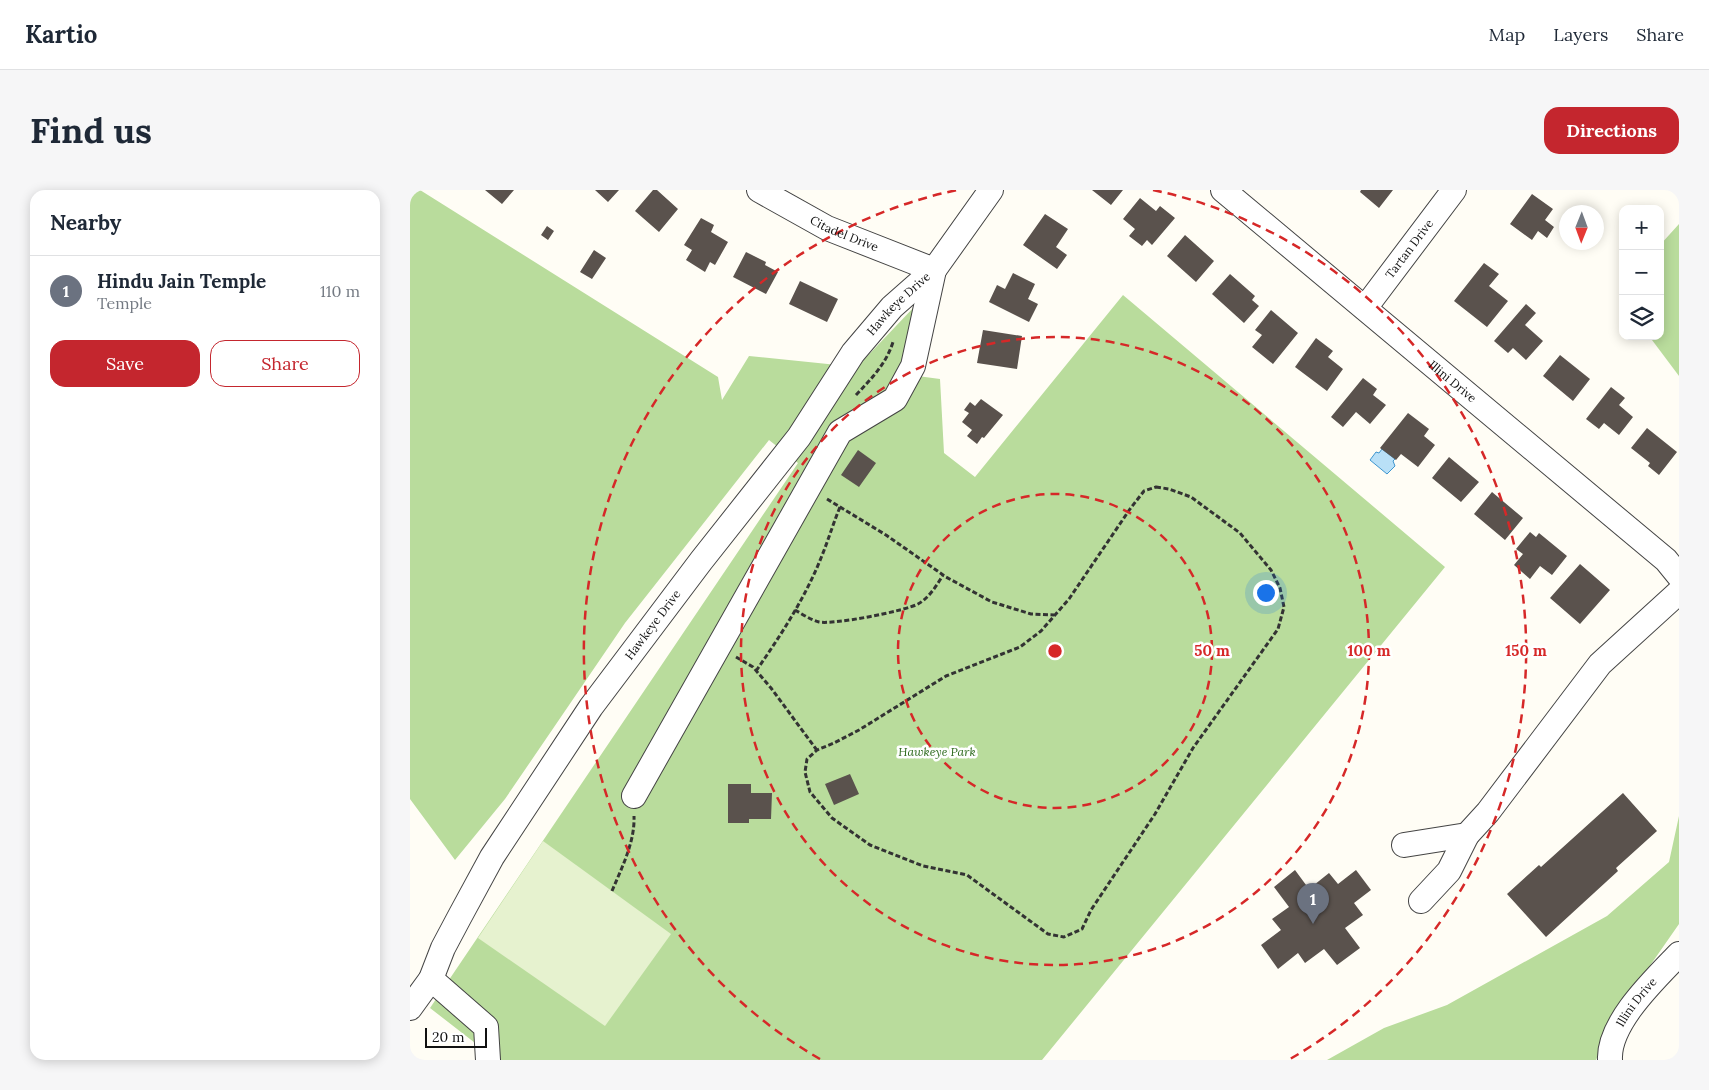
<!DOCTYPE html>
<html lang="en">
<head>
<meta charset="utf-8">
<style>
	:root { --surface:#fff; --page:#f6f6f7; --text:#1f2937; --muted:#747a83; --line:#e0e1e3; --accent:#c4262e }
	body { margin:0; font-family:Lora,serif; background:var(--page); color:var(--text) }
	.controls { position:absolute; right:15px; top:15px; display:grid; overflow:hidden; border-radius:10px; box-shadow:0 2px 12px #0003 }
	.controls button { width:45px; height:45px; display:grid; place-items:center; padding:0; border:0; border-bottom:1px solid var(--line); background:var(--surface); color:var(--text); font:25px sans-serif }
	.compass { position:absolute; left:1149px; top:15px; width:45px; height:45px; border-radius:50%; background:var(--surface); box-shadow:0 2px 12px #0003; rotate:181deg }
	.scale { position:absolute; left:15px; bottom:12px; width:62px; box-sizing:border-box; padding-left:5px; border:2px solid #111; border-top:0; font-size:14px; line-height:18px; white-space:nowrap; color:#111; -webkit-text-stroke:4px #fff; paint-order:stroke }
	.you { position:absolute; left:855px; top:402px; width:18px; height:18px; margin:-12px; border:4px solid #fff; border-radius:50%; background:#1a73e8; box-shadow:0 0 0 8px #1a73e833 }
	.badge { display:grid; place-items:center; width:32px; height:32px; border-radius:50%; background:var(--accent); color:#fff; font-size:16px; font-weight:700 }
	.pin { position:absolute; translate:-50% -41px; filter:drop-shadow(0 1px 2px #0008) }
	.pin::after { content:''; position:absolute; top:26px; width:18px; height:15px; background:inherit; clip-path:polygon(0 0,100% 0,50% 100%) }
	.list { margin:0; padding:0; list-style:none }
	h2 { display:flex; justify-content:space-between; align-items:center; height:65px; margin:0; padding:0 20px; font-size:21px }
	h2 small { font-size:16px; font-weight:400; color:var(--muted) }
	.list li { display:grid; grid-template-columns:32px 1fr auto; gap:15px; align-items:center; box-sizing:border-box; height:70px; padding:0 20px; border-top:1px solid var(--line) }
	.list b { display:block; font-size:19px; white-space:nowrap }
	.list p { margin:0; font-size:16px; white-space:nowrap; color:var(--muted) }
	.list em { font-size:16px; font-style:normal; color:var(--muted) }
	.actions { display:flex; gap:10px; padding:15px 20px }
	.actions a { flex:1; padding:11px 0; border:1px solid var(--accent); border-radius:15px; text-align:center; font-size:18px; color:var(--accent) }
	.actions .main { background:var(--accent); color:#fff }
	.icon { flex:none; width:28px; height:28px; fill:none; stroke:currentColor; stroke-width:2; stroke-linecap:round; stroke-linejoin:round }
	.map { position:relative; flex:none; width:1269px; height:870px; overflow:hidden; border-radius:15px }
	header { display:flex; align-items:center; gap:30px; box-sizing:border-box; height:70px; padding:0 25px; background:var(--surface); border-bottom:1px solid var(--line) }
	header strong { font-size:24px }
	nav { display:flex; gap:28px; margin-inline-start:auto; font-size:18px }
	.intro { display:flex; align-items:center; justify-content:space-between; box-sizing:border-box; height:120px; padding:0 30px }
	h1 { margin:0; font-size:35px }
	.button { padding:12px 22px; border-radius:15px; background:var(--accent); color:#fff; font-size:18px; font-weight:700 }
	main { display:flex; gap:30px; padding:0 30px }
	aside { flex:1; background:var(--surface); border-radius:15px; box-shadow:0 2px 12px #0003 }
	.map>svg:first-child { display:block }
	.forest { fill:#b9dc9c }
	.pitch { fill:#e6f2cf }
	.water { fill:#b9e0f7; stroke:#3f96cf }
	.building { fill:#5a524d }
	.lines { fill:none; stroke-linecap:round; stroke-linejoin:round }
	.minor-casing { stroke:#444; stroke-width:26 }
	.path { stroke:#333; stroke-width:3; stroke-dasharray:5 2.5; stroke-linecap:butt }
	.minor { stroke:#fff; stroke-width:24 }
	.ring { fill:none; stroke:#d62828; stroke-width:2.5; stroke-dasharray:9 6 }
	.labels { text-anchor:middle; stroke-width:5; stroke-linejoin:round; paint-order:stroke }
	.street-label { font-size:12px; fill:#111; stroke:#fff }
	.park-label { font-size:12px; font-style:italic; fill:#2f6b1f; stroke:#fff }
	.centre { fill:#d62828; stroke:#fff; stroke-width:2.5 }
	.ring-label { font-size:15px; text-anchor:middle; font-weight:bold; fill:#d62828; stroke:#fff; stroke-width:5; stroke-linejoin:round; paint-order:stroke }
</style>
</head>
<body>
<header>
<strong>Kartio</strong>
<nav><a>Map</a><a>Layers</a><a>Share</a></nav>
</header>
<div class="intro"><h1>Find us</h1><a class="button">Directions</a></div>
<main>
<aside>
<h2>Nearby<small></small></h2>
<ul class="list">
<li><span class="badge" style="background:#6b7280">1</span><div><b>Hindu Jain Temple</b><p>Temple</p></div><em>110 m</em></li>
</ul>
<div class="actions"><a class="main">Save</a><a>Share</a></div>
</aside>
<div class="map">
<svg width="1269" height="870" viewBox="0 0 1269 870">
	<rect width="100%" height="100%" fill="#fffdf5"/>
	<!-- forest -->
	<path class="forest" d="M0,0H10L308,187L312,210L339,166L447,177L505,116L500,185L530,189L534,263L565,287L713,105L1035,377L632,870H75L78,863L20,818L388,273L359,250L215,433L95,609L45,670L0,609Z
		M1269,34V186L1239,146H1250V55Z
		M1269,626V734L1200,833L1186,870H917L974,838L1037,815L1197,726L1259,672Z"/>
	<!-- pitch -->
	<path class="pitch" d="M133,651L261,744L195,836L68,748Z"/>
	<!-- water -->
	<path class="water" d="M972,259L985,269L983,271L985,276L977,284L960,270L966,262L969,263Z"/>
	<!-- building -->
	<path class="building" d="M75,0H104L92,14Z
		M185,0H209L198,12Z
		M243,0H247L268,19L249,42L225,21Z
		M682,0H713L701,15Z
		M951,0H983L969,18L950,2Z
		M1122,4L1143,19L1135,30L1144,37L1137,48L1128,41L1122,50L1100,34Z
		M730,8L746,21L750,16L765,28L742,55L737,50L732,56L719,46L725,39L713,29Z
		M635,24L658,39L646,57L657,65L647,79L613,55Z
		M291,28L304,35L301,42L318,52L305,75L300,72L295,82L276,70L282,60L274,55Z
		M137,36L144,41L138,50L131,45Z
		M775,45L804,71L786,92L757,66Z
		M184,60L196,68L182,89L170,82Z
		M336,62L356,72L355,75L368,82L356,104L323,87Z
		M1074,73L1089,84L1079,96L1098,111L1077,137L1044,111Z
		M603,83L625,94L618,109L628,114L619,132L579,112L587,95L595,99Z
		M820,84L845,106L842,110L849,116L834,133L802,104Z
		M390,91L428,109L417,132L379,114Z
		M1116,114L1126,123L1115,135L1133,151L1116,170L1103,158L1098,163L1084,151Z
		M861,120L888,143L863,174L842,157L852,145L845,140Z
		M573,140L612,146L607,179L567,173Z
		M906,148L923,161L918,167L933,179L917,201L885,177Z
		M1150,165L1180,189L1163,211L1133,186Z
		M953,188L967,199L963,205L976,215L960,234L946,222L933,237L921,227Z
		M1201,197L1215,208L1209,215L1223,227L1209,245L1194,233L1189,239L1176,229Z
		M571,209L593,225L574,248L572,247L567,254L557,246L562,240L552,232L559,223L554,220L560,212L565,216Z
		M998,223L1019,239L1014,246L1025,255L1008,277L991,264L986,270L970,258Z
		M1237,238L1267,262L1249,285L1238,276L1240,273L1221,258Z
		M448,260L466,273L449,297L431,285Z
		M1039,267L1069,292L1051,312L1022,288Z
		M1082,302L1113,328L1095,350L1064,324Z
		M1120,342L1126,347L1129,343L1157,366L1142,385L1130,376L1120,389L1104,375L1113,364L1106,359Z
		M1170,374L1200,400L1170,434L1140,408Z
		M440,584L449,604L424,615L415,594Z
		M318,594H341V603H362L361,629H339V633H318Z
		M1213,603L1247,641L1206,678L1208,681L1136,747L1097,704L1129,675L1131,677Z
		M885,680L899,699L919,683L928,694L946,680L961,700L944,713L953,725L935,738L950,758L927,775L914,759L895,773L888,763L868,779L851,755L871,740L862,729L879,717L864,697Z"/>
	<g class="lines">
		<defs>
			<g id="minor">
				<path id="s1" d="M349,0L417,38L524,80"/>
				<path id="s2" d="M813,0L1256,370L1269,386"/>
				<path id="s3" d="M955,118L1044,0"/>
				<path d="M224,606L430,242L485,209L503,176L524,80"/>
				<path d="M994,655L1057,645L1078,622L1190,474L1269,402"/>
				<path d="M1011,711L1039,681L1057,645"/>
				<path d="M21,789L76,837L78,870"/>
				<path id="s4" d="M0,818L21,789L33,758L50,726L82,667L181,517L291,371L389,247L443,163L482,117L524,80L581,0"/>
				<path id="s5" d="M1200,870C1198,833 1245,789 1269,764"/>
			</g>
		</defs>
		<!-- minor casing -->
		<use href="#minor" class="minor-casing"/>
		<!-- path -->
		<path class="path" d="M446,205C462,188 476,174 483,152
			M746,297L759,299L781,307L830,343L861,380L870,398L874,417L868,439L783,558L745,624L681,720L672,739L654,747L638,744L557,685L513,676L460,655L422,628L400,602L395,582L397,569L407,560L424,553L449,540L536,486L610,457L631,441L659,409L720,319L734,301Z
			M417,309L476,345L536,387L582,412L621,424L644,425
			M385,420C392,424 401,430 409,432C423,435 495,421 508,414C519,408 527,395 533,385
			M326,467L343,477L361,498L406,559
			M346,481C371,445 395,408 411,368C418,351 423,334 430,317
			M202,701C212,677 225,652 224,626"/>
		<!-- minor -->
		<use href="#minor" class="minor"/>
	</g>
	<!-- distance rings -->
	<g class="ring">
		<circle cx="645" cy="461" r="157"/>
		<circle cx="645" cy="461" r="314"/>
		<path d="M410 869A471 471 0 0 1 547 0M743 0A471 471 0 0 1 880 869"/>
	</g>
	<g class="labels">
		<!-- street labels -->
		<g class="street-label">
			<text dy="4" stroke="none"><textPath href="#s1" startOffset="96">Citadel Drive</textPath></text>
			<text dy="4" stroke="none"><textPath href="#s3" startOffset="74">Tartan Drive</textPath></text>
			<text dy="4" stroke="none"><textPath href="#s4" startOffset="860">Hawkeye Drive</textPath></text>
			<text dy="4" stroke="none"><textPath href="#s2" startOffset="299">Illini Drive</textPath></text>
			<text dy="4" stroke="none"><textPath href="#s4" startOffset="455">Hawkeye Drive</textPath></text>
			<text dy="4" stroke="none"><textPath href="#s5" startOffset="65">Illini Drive</textPath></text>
		</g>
		<!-- park labels -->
		<g class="park-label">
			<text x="527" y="566">Hawkeye Park</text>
		</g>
	</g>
	<circle cx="645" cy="461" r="8" class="centre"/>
	<g class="ring-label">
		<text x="802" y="466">50 m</text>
		<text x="959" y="466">100 m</text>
		<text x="1116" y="466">150 m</text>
	</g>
</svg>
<div class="controls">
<button>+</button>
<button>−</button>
<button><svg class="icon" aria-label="layers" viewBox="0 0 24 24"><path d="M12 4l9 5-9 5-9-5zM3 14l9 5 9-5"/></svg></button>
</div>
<svg class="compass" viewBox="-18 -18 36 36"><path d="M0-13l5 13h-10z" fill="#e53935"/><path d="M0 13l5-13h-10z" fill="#747a83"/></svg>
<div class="scale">20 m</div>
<div class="you"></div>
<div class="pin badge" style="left:903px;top:734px;background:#6b7280">1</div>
</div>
</main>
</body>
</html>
